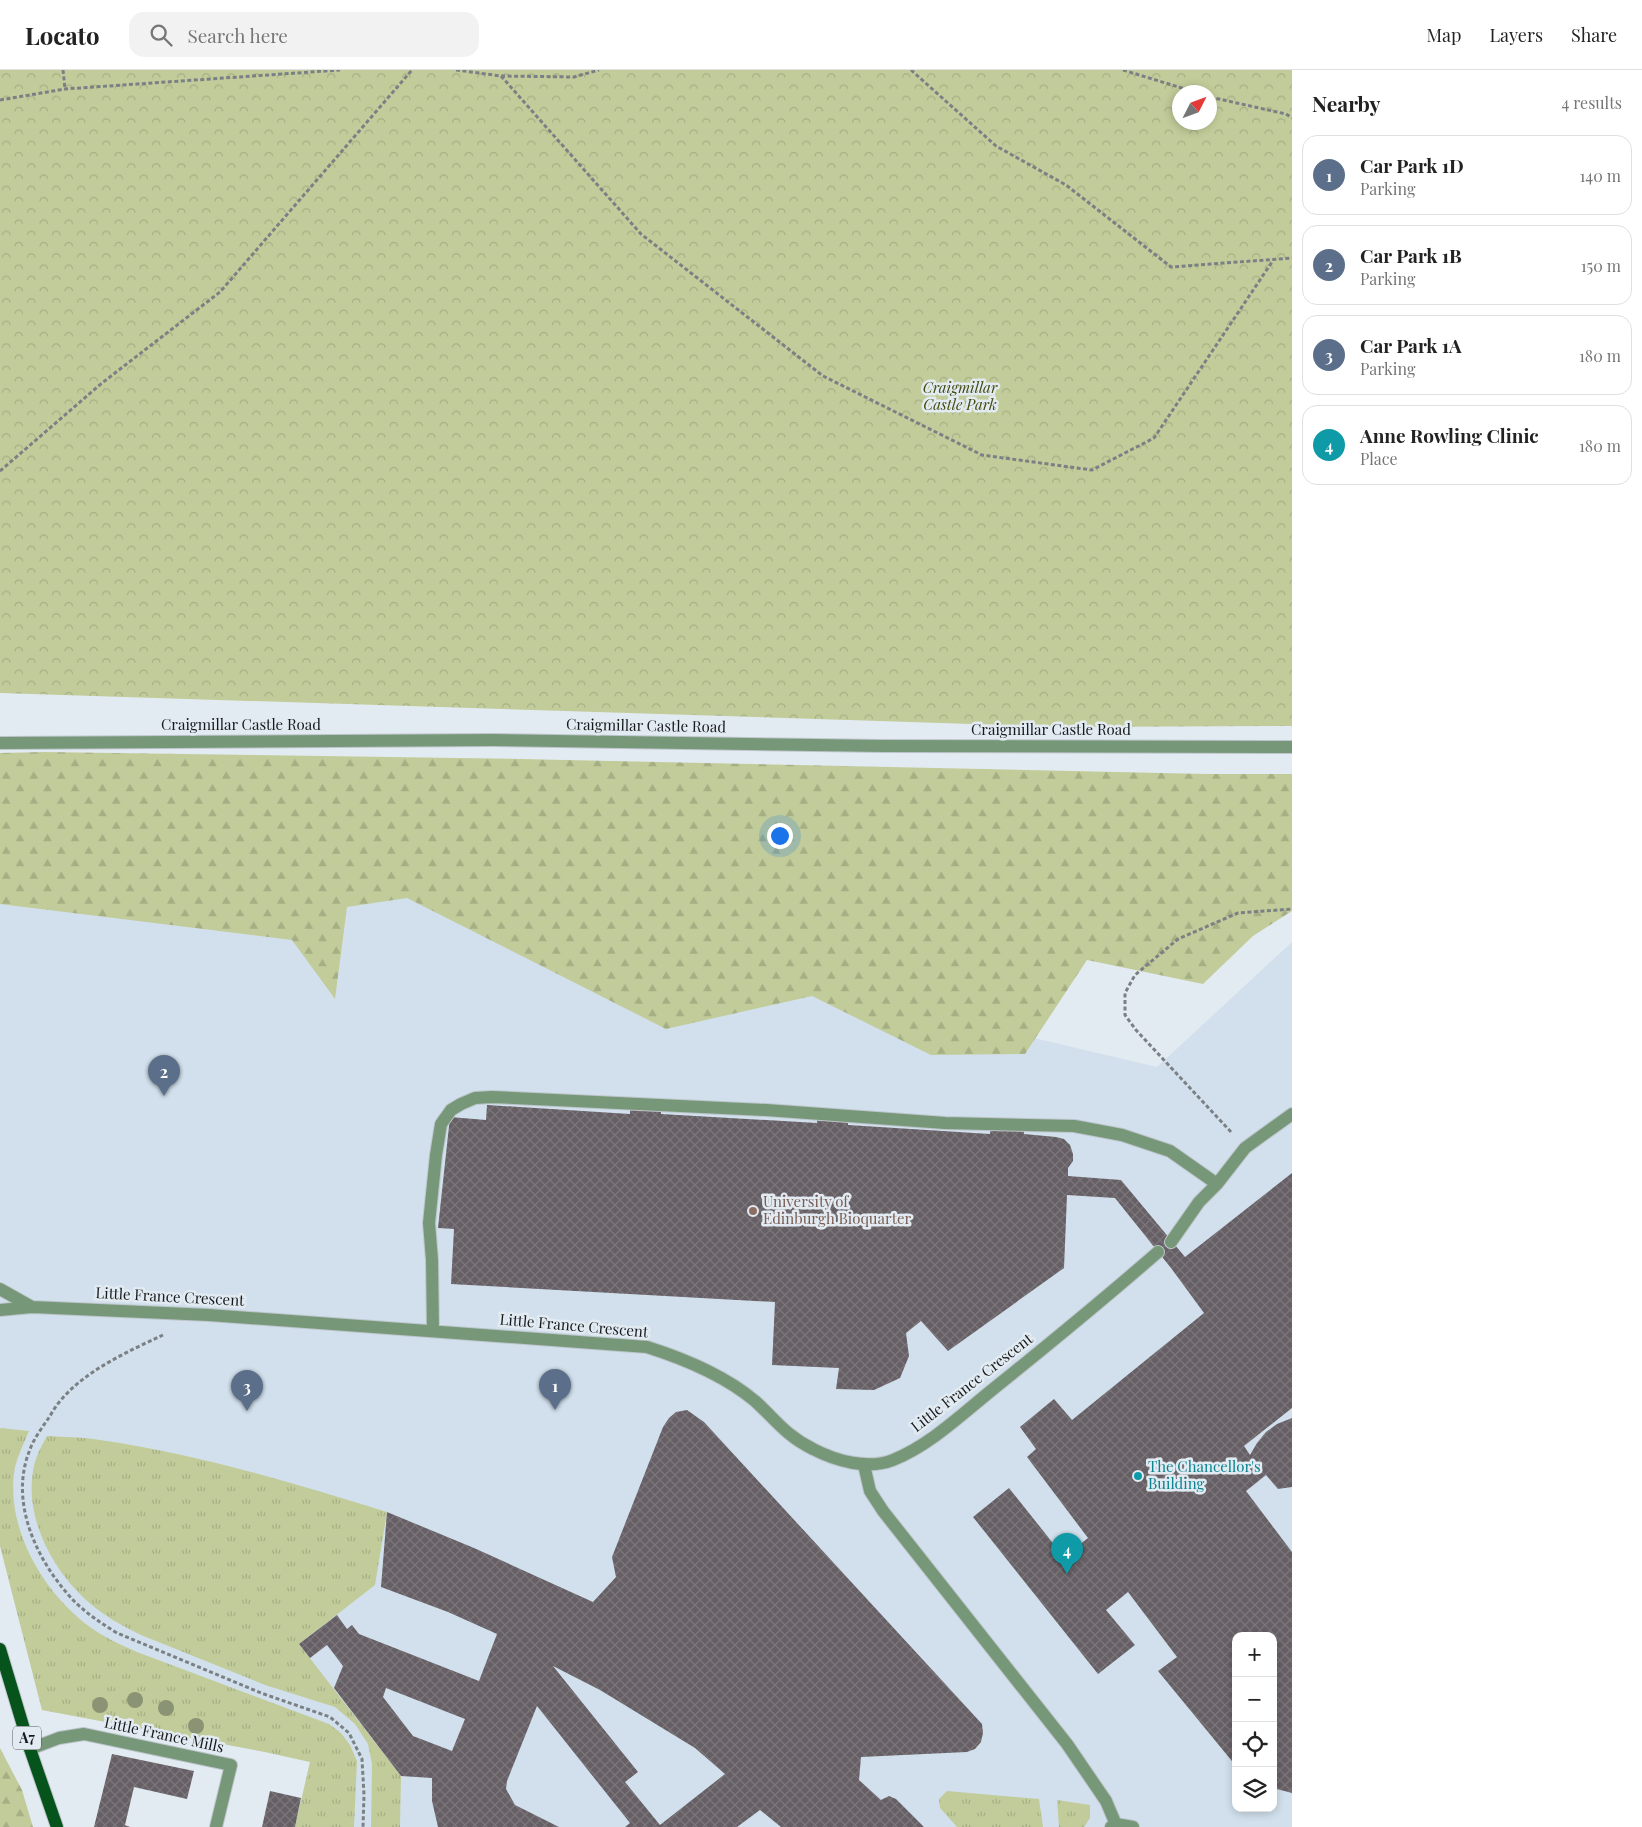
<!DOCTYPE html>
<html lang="en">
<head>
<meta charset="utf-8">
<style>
	:root { --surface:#fff; --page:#f2f2f2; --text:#222; --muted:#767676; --line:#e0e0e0; --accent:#db2777 }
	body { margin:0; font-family:"Playfair Display",serif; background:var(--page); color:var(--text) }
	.controls { position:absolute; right:15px; bottom:15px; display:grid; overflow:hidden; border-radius:10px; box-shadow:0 2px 8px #0003 }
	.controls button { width:45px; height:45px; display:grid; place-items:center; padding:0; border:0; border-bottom:1px solid var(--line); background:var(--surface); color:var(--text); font:25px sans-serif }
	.compass { position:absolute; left:1172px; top:15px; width:45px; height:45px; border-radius:50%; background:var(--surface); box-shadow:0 2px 8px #0003; rotate:48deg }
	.you { position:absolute; left:779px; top:765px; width:18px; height:18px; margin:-12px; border:4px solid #fff; border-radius:50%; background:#1a73e8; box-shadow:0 0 0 8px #1a73e833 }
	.badge { display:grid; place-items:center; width:32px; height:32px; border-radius:50%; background:var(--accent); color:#fff; font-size:16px; font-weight:700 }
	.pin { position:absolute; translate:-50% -41px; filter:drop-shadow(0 1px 2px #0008) }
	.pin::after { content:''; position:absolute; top:26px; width:18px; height:15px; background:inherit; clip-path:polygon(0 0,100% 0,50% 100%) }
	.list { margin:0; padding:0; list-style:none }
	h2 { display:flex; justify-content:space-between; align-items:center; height:65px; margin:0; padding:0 20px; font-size:21px }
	h2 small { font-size:16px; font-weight:400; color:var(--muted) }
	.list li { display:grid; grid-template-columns:32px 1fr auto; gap:15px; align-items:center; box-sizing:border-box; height:80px; margin:0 10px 10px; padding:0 10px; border:1px solid var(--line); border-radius:15px }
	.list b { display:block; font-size:19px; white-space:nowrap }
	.list p { margin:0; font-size:16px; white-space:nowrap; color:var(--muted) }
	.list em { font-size:16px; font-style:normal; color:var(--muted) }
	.icon { flex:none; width:28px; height:28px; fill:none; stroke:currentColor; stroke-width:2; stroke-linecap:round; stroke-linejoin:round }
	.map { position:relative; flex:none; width:1292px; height:1757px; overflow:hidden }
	header { display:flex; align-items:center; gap:30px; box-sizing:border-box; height:70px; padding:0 25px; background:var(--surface); border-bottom:1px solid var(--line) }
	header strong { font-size:24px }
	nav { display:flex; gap:28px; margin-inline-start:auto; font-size:18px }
	.search { width:350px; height:45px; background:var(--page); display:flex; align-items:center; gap:12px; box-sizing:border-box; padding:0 18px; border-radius:15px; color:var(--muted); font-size:19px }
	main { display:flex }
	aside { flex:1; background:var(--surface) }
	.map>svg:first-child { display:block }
	.built { fill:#d1e0ec; fill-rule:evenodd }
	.grass { fill:url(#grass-tufts) }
	.forest { fill:url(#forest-firs) }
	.park { fill:url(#park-crowns); fill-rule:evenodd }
	.building { fill:url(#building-cross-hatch); fill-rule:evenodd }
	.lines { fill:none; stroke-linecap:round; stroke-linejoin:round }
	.service-casing { stroke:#bec5cb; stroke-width:14 }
	.minor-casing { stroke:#bec5cb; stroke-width:14 }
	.tertiary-casing { stroke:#bec5cb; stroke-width:14 }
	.primary-casing { stroke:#bec5cb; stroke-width:14 }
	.path { stroke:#7b8085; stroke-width:3; stroke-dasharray:4 2.5; stroke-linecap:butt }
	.service { stroke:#769879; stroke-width:12 }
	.minor { stroke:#769879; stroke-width:12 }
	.tertiary { stroke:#769879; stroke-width:12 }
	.primary { stroke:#06531b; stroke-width:12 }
	.tree { fill:#8b9375 }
	.education-dot { fill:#8d6e63; stroke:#e3ebf2; stroke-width:2 }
	.culture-dot { fill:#0f9aa8; stroke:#e3ebf2; stroke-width:2 }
	.labels { text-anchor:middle; stroke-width:5; stroke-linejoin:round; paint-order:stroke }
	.shield { fill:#e3ebf2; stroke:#54595c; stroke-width:1 }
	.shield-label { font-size:14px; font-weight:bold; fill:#171a1c }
	.park-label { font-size:15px; font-style:italic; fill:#434b0f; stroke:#e3ebf2 }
	.street-label { font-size:15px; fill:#171a1c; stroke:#e3ebf2 }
	.education-label { font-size:15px; fill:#785e54; stroke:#e3ebf2; text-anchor:start }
	.culture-label { font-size:15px; fill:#0d838f; stroke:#e3ebf2; text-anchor:start }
</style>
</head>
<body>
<header>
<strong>Locato</strong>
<div class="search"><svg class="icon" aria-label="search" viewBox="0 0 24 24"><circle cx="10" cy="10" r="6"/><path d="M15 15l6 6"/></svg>Search here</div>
<nav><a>Map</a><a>Layers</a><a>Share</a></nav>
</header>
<main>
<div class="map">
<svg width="1292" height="1757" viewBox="0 0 1292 1757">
	<defs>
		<pattern id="grass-tufts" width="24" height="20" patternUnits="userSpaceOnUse" patternTransform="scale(1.25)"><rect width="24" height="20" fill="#c2cc9a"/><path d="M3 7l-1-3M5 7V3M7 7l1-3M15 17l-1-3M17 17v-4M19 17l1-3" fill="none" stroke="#a6af84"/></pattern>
		<pattern id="forest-firs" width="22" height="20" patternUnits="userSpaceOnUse" patternTransform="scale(1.25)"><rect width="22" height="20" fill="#c2cc9a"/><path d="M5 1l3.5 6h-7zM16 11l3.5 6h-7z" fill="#a6af84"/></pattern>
		<pattern id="park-crowns" width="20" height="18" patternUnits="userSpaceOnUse" patternTransform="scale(1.25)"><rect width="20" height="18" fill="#c2cc9a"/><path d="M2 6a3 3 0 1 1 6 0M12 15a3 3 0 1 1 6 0" fill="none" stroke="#a6af84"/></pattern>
		<pattern id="building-cross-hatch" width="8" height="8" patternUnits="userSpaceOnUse" patternTransform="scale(1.25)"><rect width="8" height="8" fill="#665f65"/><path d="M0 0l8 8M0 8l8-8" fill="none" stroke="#7b767a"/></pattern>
	</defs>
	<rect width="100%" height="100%" fill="#e3ebf2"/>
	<!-- built -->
	<path class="built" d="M0,725L1157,997L1292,872V1757H295L310,1692L265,1682L42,1640L0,1476ZM1236,1566H1273V1738H1236Z"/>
	<!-- grass -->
	<path class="grass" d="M0,1358L29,1361C24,1373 18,1385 15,1397C4,1456 43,1523 90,1557C104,1567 121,1575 137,1582L329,1654L341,1663L350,1675L357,1691L354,1757H295L310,1692L265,1682L42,1640L0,1476Z
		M47,1366C65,1367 83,1367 100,1370C198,1384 293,1413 387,1442L375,1515L299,1574L401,1706L400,1757H371L372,1694L368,1674L355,1654L335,1637L265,1615L141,1565C127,1558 113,1551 101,1542C59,1512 24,1454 33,1401C35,1388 41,1377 47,1366Z
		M947,1721L1039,1729L1043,1757H957L940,1738L939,1729Z
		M1057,1730L1090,1735V1748L1084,1757H1059Z"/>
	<!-- forest -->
	<path class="forest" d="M44,682L521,689L1207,704H1292V841L1253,866L1203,914L1087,890L1025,984L931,985L812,926L666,959L407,828L347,837L335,929L292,870L0,834V683Z
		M0,1678L22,1720L33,1757H0Z"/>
	<!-- park -->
	<path class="park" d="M0,0H1292V656L1068,657L0,623ZM1180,22H1210V52H1180Z"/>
	<!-- building -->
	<path class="building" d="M487,1035L630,1044V1037L661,1038V1044L817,1053V1047L848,1049V1055L990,1064L991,1056L1024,1057V1064L1056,1067L1064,1069L1070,1075L1073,1084V1091L1068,1098V1106L1121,1110L1185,1187L1292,1103V1338L1244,1376L1250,1385L1257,1373L1266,1362L1277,1354L1292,1348V1417L1278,1419L1266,1405L1246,1421L1292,1482V1723L1273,1718V1566H1236V1696L1158,1601L1177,1587L1128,1522L1106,1540L1135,1575L1098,1604L973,1447L1009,1418L1064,1487L1088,1468L1027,1387L1036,1379L1020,1357L1054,1329L1072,1350L1204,1243L1171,1198L1115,1128L1067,1125L1064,1198L948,1281L921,1251L906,1263L909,1286L900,1308L874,1320L836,1319L839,1298L772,1295L775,1232L451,1214L454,1159L438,1158L450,1047L486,1050Z
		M687,1340L704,1352L982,1654L983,1663L981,1672L975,1679L967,1682L861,1687L859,1710L881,1730L889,1726L896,1729L924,1757H781L760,1740L737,1757H625L630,1753L537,1636L507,1711L506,1719L515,1735L559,1757H438L432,1731V1708L401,1706L334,1618L343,1596L327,1575L310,1588L299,1574L337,1545L347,1559L352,1555L359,1564L479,1611L497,1564L448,1542L381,1517L387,1442L474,1478L593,1532L616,1507L612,1487L663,1357L669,1348L676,1342ZM553,1596L600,1620L695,1678L725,1704L660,1755L625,1712L638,1702ZM386,1618L465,1649L452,1681L413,1666L383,1627Z
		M112,1684L194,1701L187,1729L134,1717L125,1755L130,1757H94Z
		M270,1721L301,1728L295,1757H262Z"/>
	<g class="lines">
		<defs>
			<path id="service" d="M1171,1172L1199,1132L1217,1114L1245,1078L1292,1044
				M0,1219L32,1237
				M0,1240L32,1237L209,1245L647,1277C685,1289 724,1305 755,1331C776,1350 786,1366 813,1379C836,1391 868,1400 893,1390C930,1375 961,1345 992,1320C1048,1275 1104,1229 1158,1182
				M433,1261L432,1190L429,1153L436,1085L441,1054L451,1040L461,1034L475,1028L492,1027L766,1040L945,1053L1074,1056L1122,1065L1170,1081L1217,1114
				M864,1395L870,1421L883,1441L1067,1674L1106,1731L1117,1757
				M1111,1757L1116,1754L1133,1757"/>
			<path id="minor" d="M30,1679L59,1668L84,1664L231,1695L216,1757"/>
			<path id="tertiary" d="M0,673L493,670L883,676L1292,677"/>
			<path id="primary" d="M0,1579L30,1679L57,1757"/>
		</defs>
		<!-- service casing -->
		<use href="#service" class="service-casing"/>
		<!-- minor casing -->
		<use href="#minor" class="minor-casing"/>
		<!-- tertiary casing -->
		<use href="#tertiary" class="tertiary-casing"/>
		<!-- primary casing -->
		<use href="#primary" class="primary-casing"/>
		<!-- path -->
		<path class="path" d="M63,0L65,19
			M456,0L501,6L574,7L599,0
			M911,0L996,76L1066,115L1171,197L1292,188
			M1123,0L1195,22
			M501,6L641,164L823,306L982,385L1092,400L1154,368L1274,189
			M1210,27L1286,44L1292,48
			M0,30L65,19L340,0
			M0,401L102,313L220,222L412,0
			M1231,1062L1136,960L1125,945V923L1135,905L1178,869L1238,843L1292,839
			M163,1265C129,1281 86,1300 61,1330C56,1335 52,1343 48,1349C41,1359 33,1370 29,1382C9,1434 38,1493 74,1531C87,1544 101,1553 117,1563L261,1623L330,1647L349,1663L362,1689L364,1725L363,1757"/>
		<!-- service -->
		<use href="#service" class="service"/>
		<!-- minor -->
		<use href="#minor" class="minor"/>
		<!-- tertiary -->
		<use href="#tertiary" class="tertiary"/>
		<!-- primary -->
		<use href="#primary" class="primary"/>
	</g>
	<!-- trees -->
	<g class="tree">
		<circle cx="135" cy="1630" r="8"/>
		<circle cx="100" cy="1635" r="8"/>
		<circle cx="166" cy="1638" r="8"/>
		<circle cx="196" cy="1656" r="8"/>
	</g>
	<!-- markers -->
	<circle class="education-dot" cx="753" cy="1141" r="5"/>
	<circle class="culture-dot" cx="1138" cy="1406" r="5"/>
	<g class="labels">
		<!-- shield labels -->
		<rect class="shield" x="13" y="1656.5" width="28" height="23" rx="4"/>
		<g class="shield-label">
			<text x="27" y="1673">A7</text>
		</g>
		<!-- park labels -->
		<g class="park-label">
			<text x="960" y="323">Craigmillar<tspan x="960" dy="17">Castle Park</tspan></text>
		</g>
		<!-- street labels -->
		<g class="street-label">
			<text x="241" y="660">Craigmillar Castle Road</text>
			<text transform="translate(646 656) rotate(1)" y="5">Craigmillar Castle Road</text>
			<text x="1051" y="665">Craigmillar Castle Road</text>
			<text transform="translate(170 1227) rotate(3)" y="5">Little France Crescent</text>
			<text transform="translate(574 1256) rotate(5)" y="5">Little France Crescent</text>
			<text transform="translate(972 1313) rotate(-38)" y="5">Little France Crescent</text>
			<text transform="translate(164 1665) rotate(12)" y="5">Little France Mills</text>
		</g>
		<!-- education labels -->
		<g class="education-label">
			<text x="763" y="1137">University of<tspan x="763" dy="17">Edinburgh Bioquarter</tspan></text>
		</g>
		<!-- culture labels -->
		<g class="culture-label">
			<text x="1148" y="1402">The Chancellor's<tspan x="1148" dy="17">Building</tspan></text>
		</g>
	</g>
</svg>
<div class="controls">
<button>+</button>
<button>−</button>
<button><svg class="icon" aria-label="locate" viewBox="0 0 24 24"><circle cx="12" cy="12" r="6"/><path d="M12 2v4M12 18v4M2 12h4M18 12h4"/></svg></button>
<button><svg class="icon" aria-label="layers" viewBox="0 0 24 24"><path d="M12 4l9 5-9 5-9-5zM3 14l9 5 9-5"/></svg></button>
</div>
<svg class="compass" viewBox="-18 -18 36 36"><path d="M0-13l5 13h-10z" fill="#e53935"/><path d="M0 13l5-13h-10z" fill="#767676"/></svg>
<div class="you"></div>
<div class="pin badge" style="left:555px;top:1340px;background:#5c6f8a">1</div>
<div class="pin badge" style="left:164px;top:1026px;background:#5c6f8a">2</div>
<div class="pin badge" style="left:247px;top:1341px;background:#5c6f8a">3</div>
<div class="pin badge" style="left:1067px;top:1504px;background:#0f9aa8">4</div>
</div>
<aside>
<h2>Nearby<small>4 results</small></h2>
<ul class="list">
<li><span class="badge" style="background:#5c6f8a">1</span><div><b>Car Park 1D</b><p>Parking</p></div><em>140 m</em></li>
<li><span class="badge" style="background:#5c6f8a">2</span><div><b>Car Park 1B</b><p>Parking</p></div><em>150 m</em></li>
<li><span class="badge" style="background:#5c6f8a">3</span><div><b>Car Park 1A</b><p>Parking</p></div><em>180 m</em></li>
<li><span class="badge" style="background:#0f9aa8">4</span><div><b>Anne Rowling Clinic</b><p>Place</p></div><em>180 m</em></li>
</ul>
</aside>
</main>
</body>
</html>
